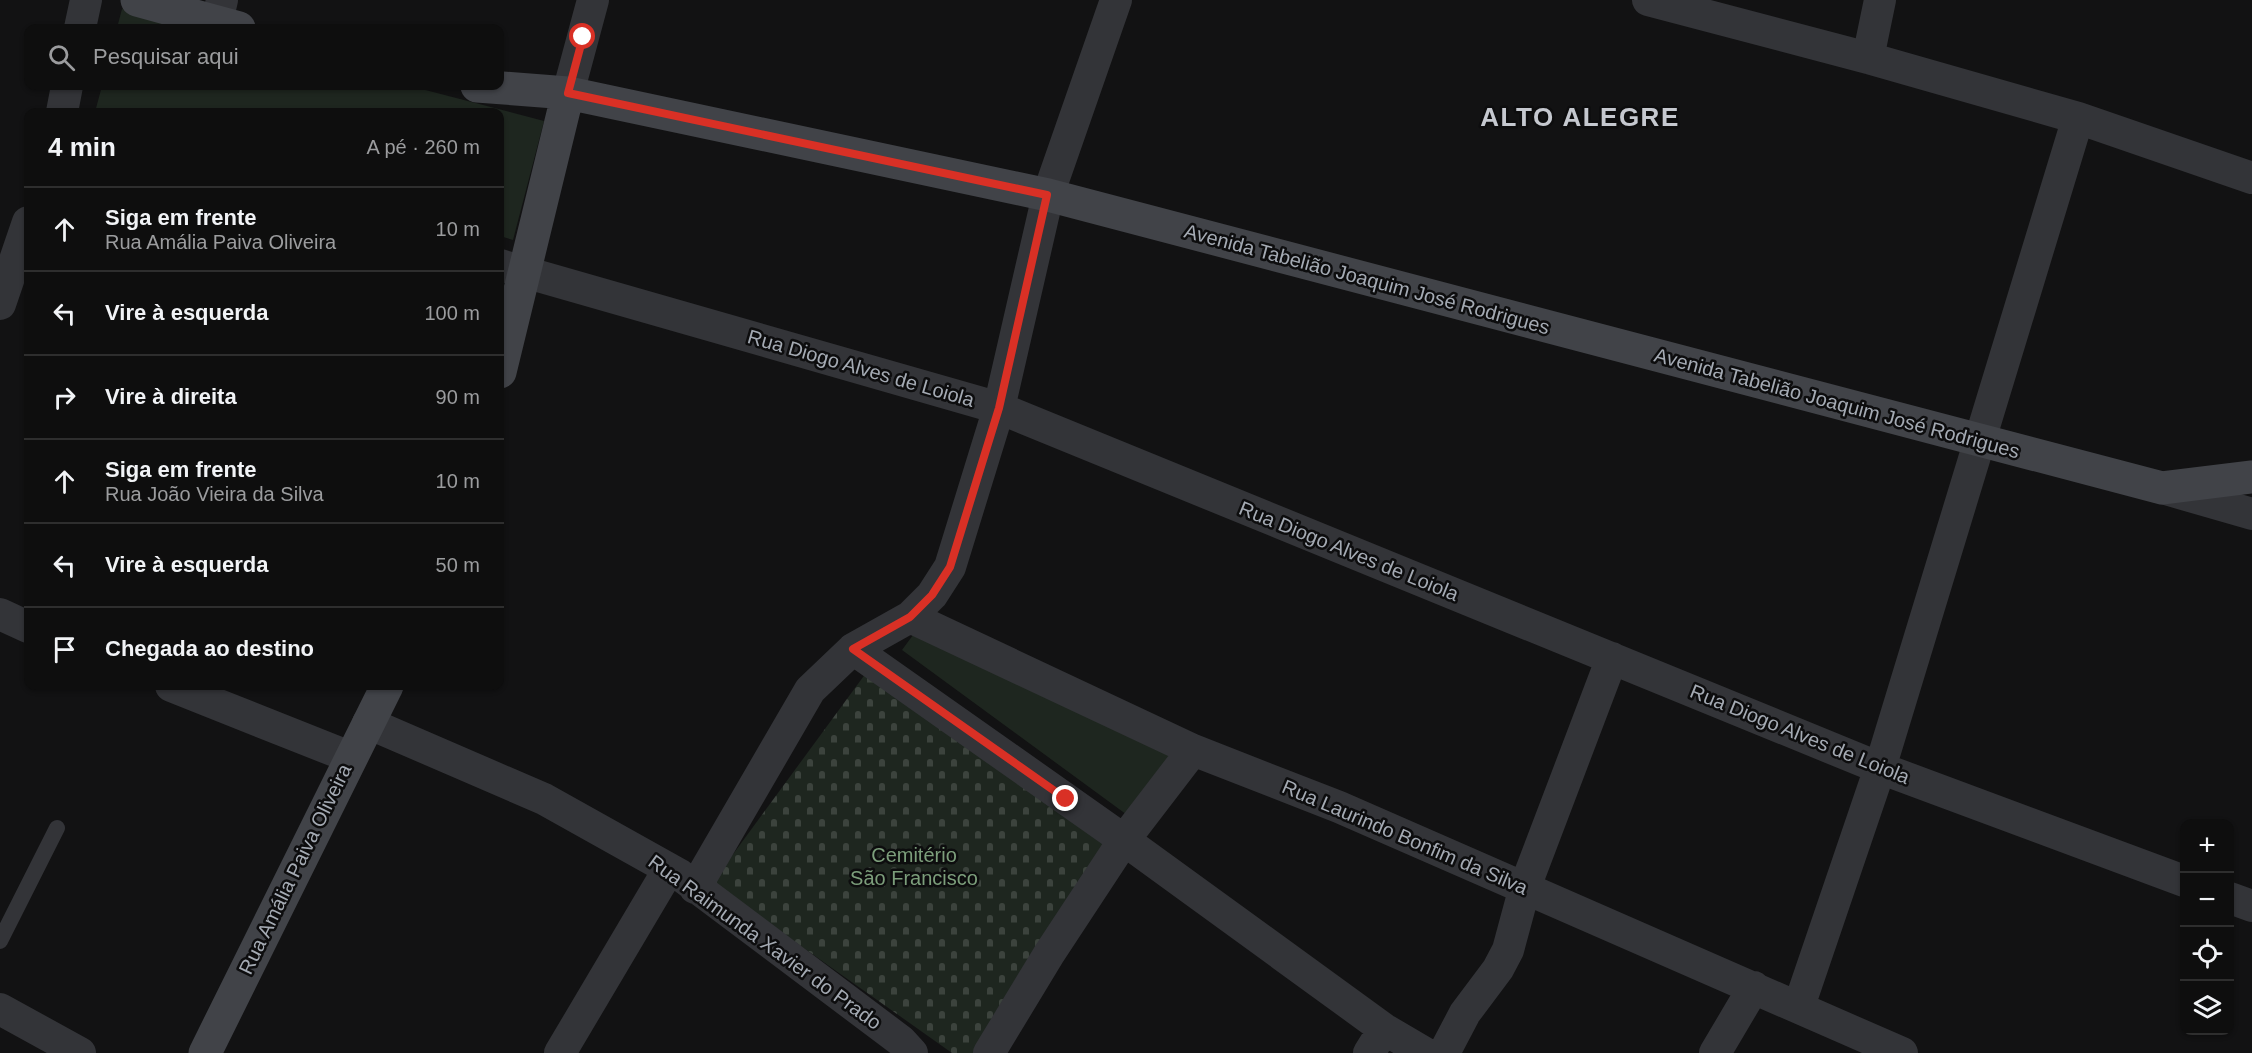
<!DOCTYPE html>
<html lang="pt">
<head>
<meta charset="utf-8">
<style>
	:root { --surface:#0e0e0e; --page:#1c1c1c; --text:#f1f3f6; --muted:#9b9c9e; --line:#2e2e2e }
	body { margin:0; font-family:Helvetica,sans-serif; background:var(--page); color:var(--text) }
	.controls { position:absolute; right:18px; bottom:18px; display:grid; overflow:hidden; border-radius:12px; box-shadow:0 2px 4px #0004 }
	.controls button { width:54px; height:54px; display:grid; place-items:center; padding:0; border:0; border-bottom:2px solid var(--line); background:var(--surface); color:var(--text); font:30px sans-serif }
	.stop { position:absolute; width:18px; height:18px; margin:-14px; border:4px solid #d93025; border-radius:50%; background:#fff }
	.stop.end { background:#d93025; border-color:#fff; box-shadow:0 2px 6px #0008 }
	.list { margin:0; padding:0; list-style:none }
	h2 { display:flex; justify-content:space-between; align-items:center; height:78px; margin:0; padding:0 24px; font-size:26px }
	h2 small { font-size:20px; font-weight:400; color:var(--muted) }
	.list li { display:grid; grid-template-columns:39px 1fr auto; gap:18px; align-items:center; box-sizing:border-box; height:84px; padding:0 24px; border-top:2px solid var(--line) }
	.list b { display:block; font-size:22px; white-space:nowrap }
	.list p { margin:0; font-size:20px; white-space:nowrap; color:var(--muted) }
	.list em { font-size:20px; font-style:normal; color:var(--muted) }
	.icon { flex:none; width:33px; height:33px; fill:none; stroke:currentColor; stroke-width:2; stroke-linecap:round; stroke-linejoin:round }
	.map { position:relative; flex:none; width:2252px; height:1053px; overflow:hidden }
	.search { position:absolute; background:var(--surface); box-shadow:0 2px 4px #0004; left:24px; top:24px; width:480px; height:66px; display:flex; align-items:center; gap:15px; box-sizing:border-box; padding:0 21px; border-radius:12px; color:var(--muted); font-size:22px }
	.panel { position:absolute; background:var(--surface); box-shadow:0 2px 4px #0004; left:24px; top:108px; width:480px; height:582px; border-radius:12px }
	.map>svg:first-child { display:block }
	.green { fill:#1e261f }
	.cemetery { fill:url(#cemetery-stones) }
	.lines { fill:none; stroke-linecap:round; stroke-linejoin:round }
	.lane { stroke:#333438; stroke-width:16 }
	.street { stroke:#333438; stroke-width:32 }
	.secondary { stroke:#414348; stroke-width:33 }
	.route { stroke:#d93025; stroke-width:8 }
	.labels { text-anchor:middle; stroke-width:5; stroke-linejoin:round; paint-order:stroke }
	.street-label { font-size:20px; fill:#a4aab3; stroke:#0d0d0e }
	.park-label { font-size:20px; fill:#7c9e7b; stroke:#0d0d0e }
	.district-label { font-size:26px; font-weight:bold; letter-spacing:1.5px; fill:#c5c8cf; stroke:#0d0d0e }
</style>
</head>
<body>
<div class="map">
<svg width="2252" height="1053" viewBox="0 0 2252 1053">
	<defs>
		<pattern id="cemetery-stones" width="16" height="16" patternUnits="userSpaceOnUse" patternTransform="scale(1.5)"><rect width="16" height="16" fill="#1e261f"/><path d="M2 7V4a2 2 0 0 1 4 0v3zM10 15v-3a2 2 0 0 1 4 0v3z" fill="#3c433d"/></pattern>
	</defs>
	<rect width="100%" height="100%" fill="#121213"/>
	<!-- green -->
	<path class="green" d="M122,9L195,28H117Z
		M102,86H410L544,121L513,240L500,236V112H95Z
		M924,620L1183,760L1134,820L902,650Z"/>
	<!-- cemetery -->
	<path class="cemetery" d="M866,673L1115,849L974,1053H952L712,883Z"/>
	<g class="lines">
		<!-- lane -->
		<path class="lane" d="M0,941L57,828"/>
		<!-- street -->
		<path class="street" d="M1648,0L1868,58L2078,118L2252,178
			M217,22L222,0
			M80,28L86,0
			M1868,58L1880,0
			M568,93L593,0
			M62,112L67,86
			M500,265L999,408L1880,768L2184,881
			M0,304L28,222
			M2162,488L2252,514
			M0,614L28,627
			M910,617L1193,750L1339,807L1902,1053
			M853,649L1124,840L1384,1029L1425,1053
			M171,686L350,757
			M368,723L544,799L680,875L901,1041L912,1053
			M695,888L810,690L853,649L910,617L932,595L950,567L999,408L1048,195L1116,0
			M2230,898L2252,906
			M1799,1006L1880,768L2078,118
			M0,1009L80,1053
			M560,1053L669,869
			M989,1053L1049,954L1124,840L1193,750
			M1369,1053L1384,1029
			M1444,1053L1465,1013L1498,969L1508,950L1525,887L1612,658
			M1715,1053L1754,987"/>
		<!-- secondary -->
		<path class="secondary" d="M137,0L239,28
			M477,86L568,93L1048,195L2162,488L2252,477
			M500,372L568,93
			M205,1053L387,686"/>
	</g>
	<g class="lines">
		<!-- route -->
		<path class="route" d="M583,37L568,93L1047,195L999,408L950,567L932,595L910,617L853,649L1066,799"/>
	</g>
	<g class="labels">
		<!-- street labels -->
		<g class="street-label">
			<text transform="translate(1367 279) rotate(15)" y="7">Avenida Tabelião Joaquim José Rodrigues</text>
			<text transform="translate(861 368) rotate(16)" y="7">Rua Diogo Alves de Loiola</text>
			<text transform="translate(1837 403) rotate(15)" y="7">Avenida Tabelião Joaquim José Rodrigues</text>
			<text transform="translate(1349 551) rotate(22)" y="7">Rua Diogo Alves de Loiola</text>
			<text transform="translate(1800 734) rotate(22)" y="7">Rua Diogo Alves de Loiola</text>
			<text transform="translate(1405 837) rotate(23)" y="7">Rua Laurindo Bonfim da Silva</text>
			<text transform="translate(295 869) rotate(-64)" y="7">Rua Amália Paiva Oliveira</text>
			<text transform="translate(765 942) rotate(36)" y="7">Rua Raimunda Xavier do Prado</text>
		</g>
		<!-- park labels -->
		<g class="park-label">
			<text x="914" y="862">Cemitério<tspan x="914" dy="23">São Francisco</tspan></text>
		</g>
		<!-- district labels -->
		<g class="district-label">
			<text x="1580" y="126">ALTO ALEGRE</text>
		</g>
	</g>
</svg>
<div class="controls">
<button>+</button>
<button>−</button>
<button><svg class="icon" aria-label="locate" viewBox="0 0 24 24"><circle cx="12" cy="12" r="6"/><path d="M12 2v4M12 18v4M2 12h4M18 12h4"/></svg></button>
<button><svg class="icon" aria-label="layers" viewBox="0 0 24 24"><path d="M12 4l9 5-9 5-9-5zM3 14l9 5 9-5"/></svg></button>
</div>
<div class="stop" style="left:583px;top:37px"></div>
<div class="stop end" style="left:1066px;top:799px"></div>
<div class="search"><svg class="icon" aria-label="search" viewBox="0 0 24 24"><circle cx="10" cy="10" r="6"/><path d="M15 15l6 6"/></svg>Pesquisar aqui</div>
<section class="panel">
<h2>4 min<small>A pé · 260 m</small></h2>
<ul class="list">
<li><svg class="icon" aria-label="ahead" viewBox="0 0 24 24"><path d="M12 20V5M6 11l6-6 6 6"/></svg><div><b>Siga em frente</b><p>Rua Amália Paiva Oliveira</p></div><em>10 m</em></li>
<li><svg class="icon" aria-label="left" viewBox="0 0 24 24"><path d="M17 20v-9H6M10 6l-5 5 5 5"/></svg><div><b>Vire à esquerda</b></div><em>100 m</em></li>
<li><svg class="icon" aria-label="right" viewBox="0 0 24 24"><path d="M7 20v-9h11M14 6l5 5-5 5"/></svg><div><b>Vire à direita</b></div><em>90 m</em></li>
<li><svg class="icon" aria-label="ahead" viewBox="0 0 24 24"><path d="M12 20V5M6 11l6-6 6 6"/></svg><div><b>Siga em frente</b><p>Rua João Vieira da Silva</p></div><em>10 m</em></li>
<li><svg class="icon" aria-label="left" viewBox="0 0 24 24"><path d="M17 20v-9H6M10 6l-5 5 5 5"/></svg><div><b>Vire à esquerda</b></div><em>50 m</em></li>
<li><svg class="icon" aria-label="arrive" viewBox="0 0 24 24"><path d="M6 21V4h12l-3 4 3 4H6"/></svg><div><b>Chegada ao destino</b></div></li>
</ul>
</section>
</div>
</body>
</html>
